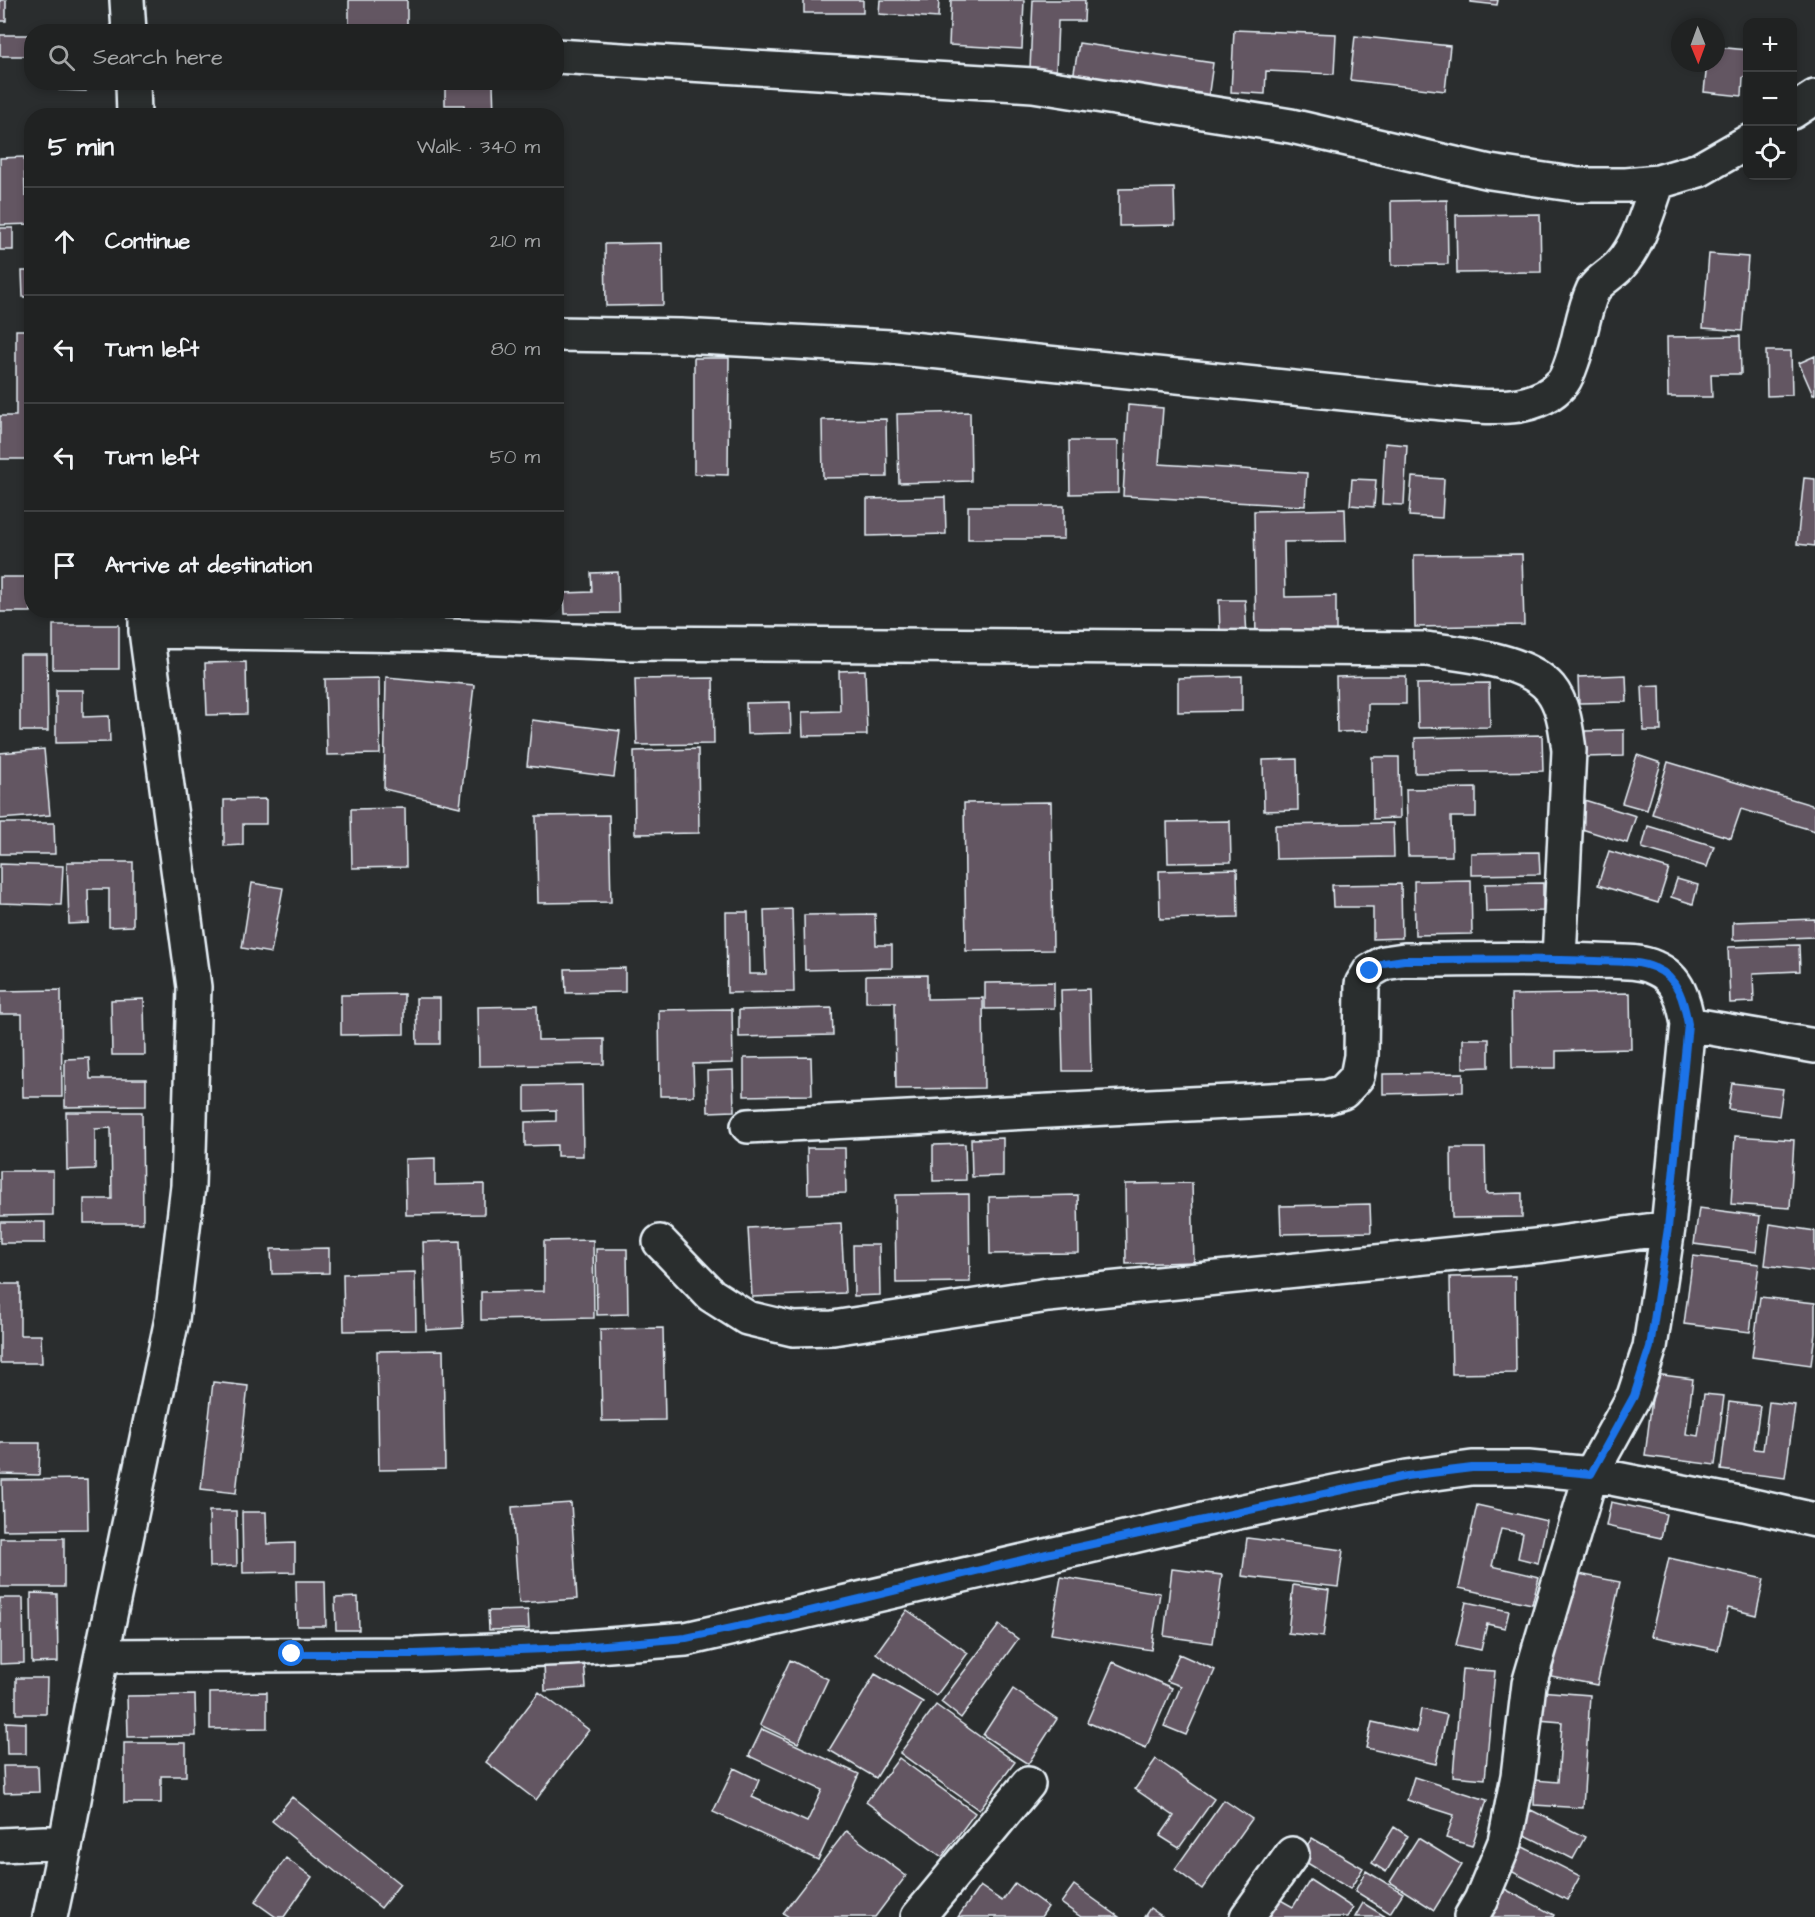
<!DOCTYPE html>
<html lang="en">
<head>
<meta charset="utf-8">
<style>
	:root { --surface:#202222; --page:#282a2a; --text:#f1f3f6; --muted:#a2a4a5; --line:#3d3f40 }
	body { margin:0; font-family:"Architects Daughter",sans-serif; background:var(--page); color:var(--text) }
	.controls { position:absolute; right:18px; top:18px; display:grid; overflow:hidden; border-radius:12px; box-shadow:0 3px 9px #0003 }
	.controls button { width:54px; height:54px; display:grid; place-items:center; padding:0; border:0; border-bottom:2px solid var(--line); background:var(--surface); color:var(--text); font:30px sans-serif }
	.compass { position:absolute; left:1671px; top:18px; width:54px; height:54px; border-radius:50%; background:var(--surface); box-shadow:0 3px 9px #0003; rotate:179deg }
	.stop { position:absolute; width:18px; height:18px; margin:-14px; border:4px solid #1a73e8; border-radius:50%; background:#fff }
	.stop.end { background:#1a73e8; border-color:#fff; box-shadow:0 2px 6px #0008 }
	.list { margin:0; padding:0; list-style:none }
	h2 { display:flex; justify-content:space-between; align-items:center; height:78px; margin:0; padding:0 24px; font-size:26px }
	h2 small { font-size:20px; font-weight:400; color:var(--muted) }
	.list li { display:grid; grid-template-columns:39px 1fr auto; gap:18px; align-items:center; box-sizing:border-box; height:108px; padding:0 24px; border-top:2px solid var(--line) }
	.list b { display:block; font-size:22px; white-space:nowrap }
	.list em { font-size:20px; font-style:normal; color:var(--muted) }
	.icon { flex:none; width:33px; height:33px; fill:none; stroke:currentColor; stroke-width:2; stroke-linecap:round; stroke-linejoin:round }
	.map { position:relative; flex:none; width:1815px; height:1917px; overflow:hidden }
	.search { position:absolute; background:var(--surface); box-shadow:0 3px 9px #0003; left:24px; top:24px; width:540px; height:66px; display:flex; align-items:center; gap:15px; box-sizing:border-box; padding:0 21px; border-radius:24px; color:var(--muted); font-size:22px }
	.panel { position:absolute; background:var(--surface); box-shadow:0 3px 9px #0003; left:24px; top:108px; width:540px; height:510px; border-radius:24px }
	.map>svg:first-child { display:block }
	.building { fill:#645662; stroke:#e8f1f8; stroke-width:1.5 }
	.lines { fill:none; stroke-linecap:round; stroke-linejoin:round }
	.minor-casing { stroke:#e8f1f8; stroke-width:38 }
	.minor { stroke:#2a2d2e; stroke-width:33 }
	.route { stroke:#1a73e8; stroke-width:8 }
</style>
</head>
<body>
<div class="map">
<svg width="1815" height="1917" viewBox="0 0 1815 1917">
	<rect width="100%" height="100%" fill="#2a2d2e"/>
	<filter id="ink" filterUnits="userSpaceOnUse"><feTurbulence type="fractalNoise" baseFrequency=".0167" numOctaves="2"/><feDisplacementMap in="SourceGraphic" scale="12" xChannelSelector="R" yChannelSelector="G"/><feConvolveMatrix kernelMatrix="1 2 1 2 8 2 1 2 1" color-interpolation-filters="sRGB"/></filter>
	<g filter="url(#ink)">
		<!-- building -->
		<path class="building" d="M0,0H6V21H0Z
			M349,0H407V31L349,30Z
			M804,0H863V13H804Z
			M880,0H939L938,18L879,14Z
			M951,0H1024L1022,49L949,45Z
			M1033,0H1085L1084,21H1058L1056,71L1030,69Z
			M1471,0H1498L1497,5L1471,2Z
			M1234,30L1336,34L1334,74L1266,71L1265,94L1231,92Z
			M0,35H32V56H0Z
			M1355,36L1450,46L1445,91L1350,80Z
			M1079,43L1213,63L1208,99L1073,78Z
			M1716,47L1748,50V77H1743L1742,96L1704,92L1707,63H1716Z
			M59,82H86V91L59,90Z
			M493,84L494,116H464V105H445V85Z
			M24,157L25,196L32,197V224L0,225V158Z
			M1174,188L1175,225L1119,226V189Z
			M1447,200L1448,264L1392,265L1391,201Z
			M1540,214L1541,272L1457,273L1456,215Z
			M0,228H13V250H0Z
			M662,243L663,305L606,306L605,244Z
			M1709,254L1748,257L1742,331L1703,328Z
			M22,271H32V297H23Z
			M16,330H32V459H0V416H16Z
			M1740,336L1741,374H1711L1712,397H1668L1667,337Z
			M1766,351H1791L1792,395L1767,396Z
			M1815,356V394L1813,395L1799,363Z
			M694,358H729L728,475L694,474Z
			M1128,405L1163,408L1159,464L1307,473L1305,506L1123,496Z
			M970,412L971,481L899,483L897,414Z
			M886,419L887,477L823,478L822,420Z
			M1069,441H1118V493L1070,494Z
			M1385,443L1407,445L1404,505L1382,504Z
			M27,475H32V563H27Z
			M1412,477L1444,479L1442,518L1409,516Z
			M1804,478L1815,479V546L1797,544Z
			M1352,479L1376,480L1374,507L1350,505Z
			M945,497L946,534L867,536V499Z
			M968,506H1064V539H968Z
			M1345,509L1346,541L1284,542L1285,597L1336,596V639L1256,641L1254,511Z
			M1522,554L1524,625L1415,627L1414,555Z
			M618,572L619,613L565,614L564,593L592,592L591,573Z
			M0,577H31V612H0Z
			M1219,600H1245L1247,637H1220Z
			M488,610H523V613H488Z
			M53,625H119V669H53Z
			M20,655H47L48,731H20Z
			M246,662L247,714L207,715L205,663Z
			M865,670L867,735L803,736L802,712L840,711L839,671Z
			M1626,675L1627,702L1579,703L1578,677Z
			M1242,676V711L1178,712V678Z
			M1367,676H1406V704H1368V731L1337,732L1336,677Z
			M386,677L474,685L460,807L384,789Z
			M379,678L380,754L327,755L325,679Z
			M713,678L714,744L637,745L635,679Z
			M1489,683L1490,727L1418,728L1417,684Z
			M1660,685L1661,731H1644L1642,686Z
			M56,690H83V717L109,716L110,742L56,743Z
			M790,702L791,733L747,734L746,703Z
			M532,720L620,731L614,777L527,766Z
			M1624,730V756L1585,757V731Z
			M1542,735L1543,771L1415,773V738Z
			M44,749L50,815L0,819V753Z
			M698,749L699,833L635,834L634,751Z
			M1637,755L1661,763L1647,810L1622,803Z
			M1372,757H1399L1400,818L1373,819Z
			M1297,759L1298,810L1264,811L1263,760Z
			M1668,762L1815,806V831L1741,809L1731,838L1652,814Z
			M1476,788V817H1451L1452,856H1408L1406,789Z
			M266,799V824H243V845L224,846V800Z
			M1581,799L1636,816L1627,843L1572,826Z
			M1051,802L1053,950L966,951L964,803Z
			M405,808L406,867L352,868L351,809Z
			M609,815L611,902L538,903L536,816Z
			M1230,821L1231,862L1168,863L1167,822Z
			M0,823H54L55,854H0Z
			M1393,823L1394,857L1276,859L1275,825Z
			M1648,826L1714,846L1707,867L1642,848Z
			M1609,851L1669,869L1658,903L1598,885Z
			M1539,852L1540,874L1471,875V853Z
			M67,862H133V926L109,927V889H88L89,923L69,924Z
			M0,864L63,866L61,905L0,903Z
			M1237,869L1238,917L1160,919L1159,871Z
			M1677,879L1698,885L1693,904L1671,897Z
			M1471,880L1472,934L1415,935L1414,881Z
			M252,883L283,888L271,953L242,948Z
			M1543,883V911L1486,912L1485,884Z
			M1401,884L1402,938L1373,939V907H1333L1332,885Z
			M792,909L794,992L727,993L726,912H748L749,974H766L764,910Z
			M875,914L876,945H892V968L805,970L804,915Z
			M1815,919V937L1733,940V922Z
			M1799,945L1800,971L1753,973L1754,1002L1730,1003L1728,947Z
			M625,968V992L566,993L565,969Z
			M927,975V999L983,998L984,1088L896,1089L895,1002H866V976Z
			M1054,982V1008L985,1009V983Z
			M1089,989L1091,1071H1063L1061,990Z
			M61,990L62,1097H23L22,1014H0V991Z
			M1630,993L1631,1049L1556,1051V1068H1512L1511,995Z
			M404,994V1034L341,1035V995Z
			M416,998H440V1044H417Z
			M144,999L145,1055H112L111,1000Z
			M537,1006L538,1040L604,1039V1064L479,1066L478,1007Z
			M832,1008L833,1035L739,1037V1010Z
			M732,1009L733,1063L693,1064L694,1096H660L659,1010Z
			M1463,1039H1489V1067L1463,1068Z
			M811,1057L812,1095L744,1096V1058Z
			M89,1058L90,1079H146V1106L65,1107V1059Z
			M733,1070L734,1111L708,1112L707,1071Z
			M1463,1073V1092L1383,1094V1074Z
			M1732,1083L1783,1089L1779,1116L1728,1109Z
			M582,1085L583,1156H557V1145L525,1146V1122L556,1121V1110L525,1111V1086Z
			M66,1112H142L143,1223H84V1199H112L111,1128L95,1129V1169L67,1170Z
			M1735,1136L1794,1140L1790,1208L1731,1204Z
			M1003,1138V1176L972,1177L971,1139Z
			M965,1144L966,1180L933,1181V1145Z
			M807,1148H845L846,1193L808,1194Z
			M1451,1148H1485L1486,1194L1522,1193V1217L1452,1218Z
			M435,1158V1185L484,1184V1214L406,1215L405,1159Z
			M0,1171H53V1215L0,1216Z
			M1192,1183L1194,1262L1126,1264L1125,1184Z
			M969,1194L970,1282L896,1283L895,1195Z
			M1078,1195L1079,1253L990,1254L989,1197Z
			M1370,1204L1371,1232L1281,1234L1280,1206Z
			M1699,1208L1760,1216L1756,1252L1694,1244Z
			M0,1222H45V1243H0Z
			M841,1223L845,1293L752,1297L748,1228Z
			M1770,1224L1815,1231V1272L1765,1265Z
			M593,1240L594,1318L481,1320V1292L544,1291V1241Z
			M460,1241L463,1328L426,1330L423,1242Z
			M853,1245H879L880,1295L854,1296Z
			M329,1248V1273L272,1274L271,1249Z
			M596,1249H627L628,1314L597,1315Z
			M1693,1256L1759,1264L1750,1332L1684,1324Z
			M415,1272L416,1330L344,1331L343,1274Z
			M1515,1276L1516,1373L1452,1374L1450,1277Z
			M0,1284H20V1335H41L42,1363H0Z
			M1760,1297L1815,1303V1333L1811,1365L1752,1357Z
			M663,1328L665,1420L602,1421L600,1329Z
			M443,1350L445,1469L379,1470L377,1351Z
			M1655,1374L1693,1379L1686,1434L1698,1436L1704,1394L1724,1396L1715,1465L1645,1456Z
			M213,1382L248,1386L236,1493L201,1489Z
			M1729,1402L1760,1406L1754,1449L1763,1450L1769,1402L1795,1405L1785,1478L1721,1470Z
			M0,1443H40L39,1475L0,1474Z
			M87,1479L88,1529L3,1530L2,1480Z
			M1611,1502L1666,1514L1661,1538L1606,1526Z
			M571,1503L577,1599L519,1603L512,1507Z
			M1477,1505L1547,1521L1538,1563L1518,1558L1523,1533L1501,1529L1492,1566L1539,1577L1532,1604L1459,1588Z
			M209,1511H236L237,1566L210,1567Z
			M242,1512H266L267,1544L295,1543V1572L243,1573Z
			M0,1538H64V1587H0Z
			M1247,1538L1343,1550L1338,1587L1242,1576Z
			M1669,1558L1764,1579L1756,1615L1728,1608L1718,1650L1651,1636Z
			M1172,1569L1222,1575L1213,1643L1164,1636Z
			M1574,1573L1620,1582L1597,1685L1551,1676Z
			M1061,1577L1160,1593L1151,1650L1051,1634Z
			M296,1581H325L326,1626H297Z
			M1293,1585L1329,1590L1323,1637L1288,1633Z
			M31,1593L57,1594L58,1662L32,1663Z
			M358,1597L359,1630H336L335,1598Z
			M0,1598H23L24,1663L0,1664Z
			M1466,1602L1509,1611L1505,1628L1487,1624L1481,1650L1456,1645Z
			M528,1610L529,1629L489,1630L488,1611Z
			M907,1610L968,1653L936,1696L876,1653Z
			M999,1625L1018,1639L961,1718L941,1702Z
			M1179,1654L1215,1670L1186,1735L1164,1726L1181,1686L1167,1681Z
			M584,1659L586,1688L545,1691L544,1661Z
			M790,1660L828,1679L798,1743L760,1725Z
			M1113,1662L1172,1688L1146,1748L1087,1722Z
			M1462,1669L1495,1671L1485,1779L1453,1776Z
			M875,1674L923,1702L876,1778L829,1750Z
			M16,1678H47L46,1714H16Z
			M1013,1689L1057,1719L1028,1764L983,1735Z
			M1539,1691L1590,1695L1583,1808L1534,1805L1535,1780L1558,1782L1562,1722L1538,1720Z
			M267,1692V1728L210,1729V1693Z
			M539,1692L589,1730L536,1800L486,1762Z
			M195,1695L196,1736L128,1737L127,1696Z
			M936,1705L1015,1762L979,1810L900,1753Z
			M1421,1709L1447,1715L1436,1764L1366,1748L1372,1722L1417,1732Z
			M6,1722L26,1723V1754H7Z
			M762,1729L859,1774L818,1860L713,1812L734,1768L759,1780L752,1797L807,1822L822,1790L749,1756Z
			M124,1743H186V1776H161V1803H124Z
			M899,1758L975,1813L942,1857L866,1802Z
			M1156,1759L1214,1799L1179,1848L1160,1836L1174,1816L1135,1789Z
			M3,1766H38L39,1792L4,1793Z
			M1414,1777L1487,1800L1472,1846L1446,1838L1454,1815L1407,1800Z
			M292,1797L400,1884L381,1908L272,1821Z
			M1224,1800L1252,1819L1202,1889L1175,1869Z
			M1531,1810L1585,1837L1573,1859L1519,1832Z
			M1394,1827L1408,1836L1386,1872L1372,1863Z
			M846,1831L906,1876L875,1917H789L783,1913Z
			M1312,1838L1363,1868L1350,1889L1299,1858Z
			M1418,1838L1462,1865L1434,1910L1390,1882Z
			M1517,1844L1580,1876L1567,1900L1505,1868Z
			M286,1858L312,1877L284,1917H276L255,1902Z
			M1366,1871L1403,1893L1390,1913L1355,1891Z
			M1310,1880L1353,1908L1347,1917H1265L1277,1898L1293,1907Z
			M1015,1883L1048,1907L1041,1917H958L980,1886L1002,1901Z
			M1074,1885L1119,1917H1081L1061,1903Z
			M1497,1885L1554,1915L1553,1917H1481Z
			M1363,1903L1386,1917H1355Z
			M1150,1908L1163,1917H1144Z"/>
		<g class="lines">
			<defs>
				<path id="minor" d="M127,0L129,32
					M556,56L1033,85L1291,126L1490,172L1578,185H1626L1658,182L1699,170L1748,142
					M133,82L134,116
					M1792,112L1815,97
					M556,334L680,336L891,347L1432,402C1473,405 1533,418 1563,382C1568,375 1571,364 1574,356C1581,334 1583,311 1593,290C1599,280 1612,274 1620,265C1640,243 1648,209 1658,182
					M146,631L424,635L625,643L1426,649C1462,654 1525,659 1550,688C1564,705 1566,729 1569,750L1559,959
					M1688,1024L1815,1046
					M748,1126L1327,1097L1343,1092L1357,1077L1361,1056L1362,984L1370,971L1384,963L1404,960C1468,960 1533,958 1596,961C1615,962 1638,960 1655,968C1679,978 1684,1002 1688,1024L1668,1228L1650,1347L1634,1396L1591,1474L1529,1684L1518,1776L1505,1842L1481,1900L1471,1917
					M660,1242L711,1295L747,1318L793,1329L833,1328L1048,1295L1545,1245L1668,1228
					M102,1656L415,1654L570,1648L686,1639L1224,1515L1407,1477L1472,1468H1528L1591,1474L1744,1504L1815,1520
					M0,1845L66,1842
					M50,1917L66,1842L96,1682L172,1319L188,1186L194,987L146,631V610
					M918,1917L1028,1784
					M1247,1917L1292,1854"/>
			</defs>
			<!-- minor casing -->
			<use href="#minor" class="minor-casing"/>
			<!-- minor -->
			<use href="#minor" class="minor"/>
		</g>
	</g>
	<g class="lines" filter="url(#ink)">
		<!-- route -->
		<path class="route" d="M292,1654H415L570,1648L686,1638L810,1611L1051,1553L1407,1476L1472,1468H1528L1591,1474L1634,1396L1650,1347L1668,1228L1688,1024C1684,1002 1679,978 1655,968C1638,960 1615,962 1596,961C1533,958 1468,960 1404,960L1384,963L1370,971"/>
	</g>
</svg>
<div class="controls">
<button>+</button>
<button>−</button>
<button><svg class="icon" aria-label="locate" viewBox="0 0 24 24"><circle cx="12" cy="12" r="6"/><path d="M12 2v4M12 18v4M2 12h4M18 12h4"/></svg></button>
</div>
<svg class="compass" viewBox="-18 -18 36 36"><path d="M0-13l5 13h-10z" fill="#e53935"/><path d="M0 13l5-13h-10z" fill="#a2a4a5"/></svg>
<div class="stop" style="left:292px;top:1654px"></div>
<div class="stop end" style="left:1370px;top:971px"></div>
<div class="search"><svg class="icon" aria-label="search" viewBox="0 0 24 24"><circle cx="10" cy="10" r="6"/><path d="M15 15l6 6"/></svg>Search here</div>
<section class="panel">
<h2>5 min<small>Walk · 340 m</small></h2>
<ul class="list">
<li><svg class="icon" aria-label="ahead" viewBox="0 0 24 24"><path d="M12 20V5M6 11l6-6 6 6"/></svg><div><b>Continue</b></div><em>210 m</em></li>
<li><svg class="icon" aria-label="left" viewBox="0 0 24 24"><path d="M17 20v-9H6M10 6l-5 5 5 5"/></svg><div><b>Turn left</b></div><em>80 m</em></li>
<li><svg class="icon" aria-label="left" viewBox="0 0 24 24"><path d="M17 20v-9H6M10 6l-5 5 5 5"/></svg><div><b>Turn left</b></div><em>50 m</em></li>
<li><svg class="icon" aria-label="arrive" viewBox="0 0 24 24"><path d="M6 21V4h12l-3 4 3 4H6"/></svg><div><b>Arrive at destination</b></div></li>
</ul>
</section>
</div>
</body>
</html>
